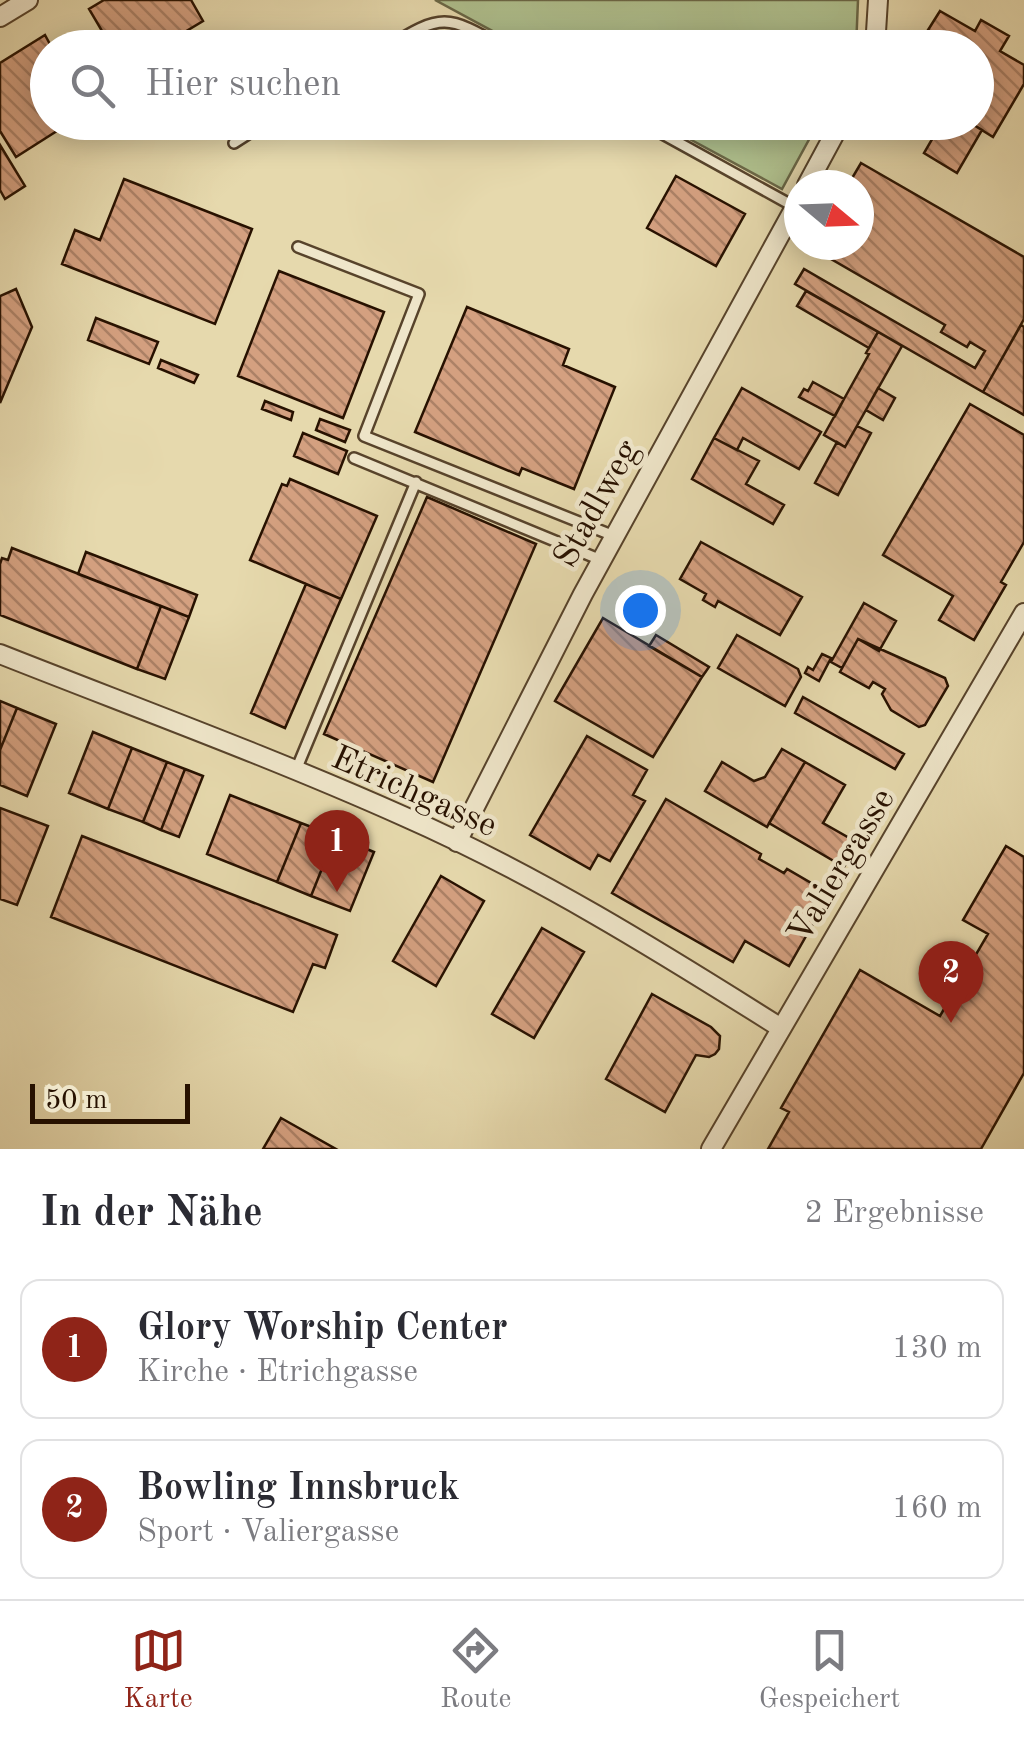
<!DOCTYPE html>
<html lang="de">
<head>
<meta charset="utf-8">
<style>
	:root { --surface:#fff; --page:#f7f7f7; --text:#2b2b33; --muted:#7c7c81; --line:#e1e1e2; --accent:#8f2418 }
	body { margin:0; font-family:"Old Standard TT",serif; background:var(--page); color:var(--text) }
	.compass { position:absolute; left:784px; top:170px; width:90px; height:90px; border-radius:50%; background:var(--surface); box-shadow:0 5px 25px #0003; rotate:109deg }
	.scale { position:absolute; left:30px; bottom:25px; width:160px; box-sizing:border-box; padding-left:10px; border:5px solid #271100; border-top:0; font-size:28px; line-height:35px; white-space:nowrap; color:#271100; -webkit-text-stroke:8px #efe6ca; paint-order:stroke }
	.you { position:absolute; left:640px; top:610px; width:35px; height:35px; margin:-25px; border:8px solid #fff; border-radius:50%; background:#1a73e8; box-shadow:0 0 0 15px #1a73e833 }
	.badge { display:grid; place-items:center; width:65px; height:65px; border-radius:50%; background:var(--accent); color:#fff; font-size:32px; font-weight:700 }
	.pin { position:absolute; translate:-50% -82px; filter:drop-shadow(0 2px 5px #0008) }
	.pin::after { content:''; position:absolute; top:52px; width:35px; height:30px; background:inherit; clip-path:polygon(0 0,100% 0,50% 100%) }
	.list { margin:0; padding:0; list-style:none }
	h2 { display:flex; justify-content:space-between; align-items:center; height:130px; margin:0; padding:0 40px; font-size:42px }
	h2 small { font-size:32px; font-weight:400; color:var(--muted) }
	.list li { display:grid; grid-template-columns:65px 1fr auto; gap:30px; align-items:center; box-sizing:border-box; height:140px; margin:0 20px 20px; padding:0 20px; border:2px solid var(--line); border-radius:20px }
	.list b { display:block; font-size:38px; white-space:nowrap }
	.list p { margin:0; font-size:32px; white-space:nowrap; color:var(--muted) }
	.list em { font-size:32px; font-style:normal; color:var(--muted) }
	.icon { flex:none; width:55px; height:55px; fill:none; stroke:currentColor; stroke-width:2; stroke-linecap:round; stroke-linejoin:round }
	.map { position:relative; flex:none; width:1024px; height:1149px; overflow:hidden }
	.search { position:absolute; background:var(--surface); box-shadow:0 5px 25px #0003; left:30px; right:30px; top:30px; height:110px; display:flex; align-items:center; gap:25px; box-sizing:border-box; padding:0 35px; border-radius:55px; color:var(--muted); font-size:38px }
	.sheet { height:450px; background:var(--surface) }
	nav { display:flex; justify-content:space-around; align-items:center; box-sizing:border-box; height:140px; border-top:2px solid var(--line); background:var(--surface); font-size:28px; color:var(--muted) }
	nav a { display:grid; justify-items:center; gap:5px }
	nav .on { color:var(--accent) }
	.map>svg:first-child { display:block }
	.grass { fill:#afc08e; stroke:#6b6847; stroke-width:2.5 }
	.building { fill:url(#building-back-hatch); stroke:#271100; stroke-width:2.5 }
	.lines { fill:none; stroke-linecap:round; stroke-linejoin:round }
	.lane-casing { stroke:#57432b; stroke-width:14 }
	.street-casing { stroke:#57432b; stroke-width:22 }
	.lane { stroke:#efe6ca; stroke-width:9 }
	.street { stroke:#efe6ca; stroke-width:18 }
	.labels { text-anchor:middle; stroke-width:9; stroke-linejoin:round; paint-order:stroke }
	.street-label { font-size:35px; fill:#271100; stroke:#efe6ca }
</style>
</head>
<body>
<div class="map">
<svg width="1024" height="1149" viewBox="0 0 1024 1149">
	<defs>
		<pattern id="building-back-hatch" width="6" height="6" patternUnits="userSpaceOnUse" patternTransform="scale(2.5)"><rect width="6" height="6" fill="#d4a080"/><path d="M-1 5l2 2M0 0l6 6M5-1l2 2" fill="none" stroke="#ac8166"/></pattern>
	</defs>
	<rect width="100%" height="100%" fill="#e6d9ad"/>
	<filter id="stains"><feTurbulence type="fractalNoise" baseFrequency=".002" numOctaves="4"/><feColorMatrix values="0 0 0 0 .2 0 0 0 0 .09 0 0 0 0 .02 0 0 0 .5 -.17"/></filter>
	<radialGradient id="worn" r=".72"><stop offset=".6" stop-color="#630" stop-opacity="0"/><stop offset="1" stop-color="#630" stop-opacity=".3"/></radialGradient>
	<!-- grass -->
	<path class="grass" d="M435,0H858L856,48L522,47Z
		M660,123H818L782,189Z"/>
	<!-- building -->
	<path class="building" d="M104,0H191L203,21L158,48H112L89,9Z
		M940,11L975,31L981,20L1009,36L1000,51L1024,65V84L993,137L969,122H976V48H938L923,38Z
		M45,35L52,48H48V122H71L16,157L0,131V63Z
		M942,122H969L982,130L957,173L924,153Z
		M0,145L25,186L5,199L0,190Z
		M861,163L1024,257V319L983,392L795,284L804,269L975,368L985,351L970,342L967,347L941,332L945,325L812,248L814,245H859V185H848Z
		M676,176L745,214L716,266L647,228Z
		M124,179L252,229L215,324L62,264L75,230L100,240Z
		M279,271L384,312L343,418L238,376Z
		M16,289L32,327L0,403V296Z
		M806,291L878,332L869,348L797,306Z
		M467,307L569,349L563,365L615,387L574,489L522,468L519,475L415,432Z
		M96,318L158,342L149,364L88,340Z
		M1021,325L1024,327V415L983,392Z
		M878,332L902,346L845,447L824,435L869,354L866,353Z
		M161,360L198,375L194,383L158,368Z
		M813,382L844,399L835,416L799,397L804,389L808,391Z
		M742,388L821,432L799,469L743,438L737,450L714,438Z
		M878,388L895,398L883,420L866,410Z
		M265,401L293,412L291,420L262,409Z
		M970,404L1024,435V542L1001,582L1006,585L974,640L939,620L953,596L883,555Z
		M320,419L350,430L345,442L316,430Z
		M857,426L871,433L838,495L815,483L837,442L845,447Z
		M303,433L347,451L338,474L294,456Z
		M714,438L759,461L746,484L784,505L773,524L692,479Z
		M290,479L377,516L341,599L250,560L282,484L287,486Z
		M427,497L536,544L433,782L324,734Z
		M701,542L802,597L780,635L718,601L715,607L703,600L706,594L680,579Z
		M12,548L161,606L137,669L0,615V564L2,558L8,560Z
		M86,552L197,595L189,617L78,574Z
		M306,584L341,599L285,728L251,713Z
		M864,603L896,621L879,651L858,639L842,668L831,662Z
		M161,606L189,617L165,679L137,669Z
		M603,618L702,677L653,757L555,701Z
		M656,635L709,667L702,677L649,646Z
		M737,635L798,669L801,677L785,706L718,668Z
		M858,639L945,678L948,686L925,725L919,727L891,710L882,694L885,689L873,682L869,688L840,672Z
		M822,654L831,658L819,681L805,673L808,667L813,670Z
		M803,697L904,754L895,769L795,713Z
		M0,701L17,708L0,750Z
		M17,708L56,724L27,796L0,785V750Z
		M93,732L132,748L108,809L69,793Z
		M587,736L647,770L633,795L645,801L610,861L598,855L590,869L530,835Z
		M132,748L167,762L143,822L108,809Z
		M782,749L805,762L767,827L705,791L722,762L754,781L765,777Z
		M167,762L185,769L161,830L143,822Z
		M805,762L845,785L823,823L858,843L844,867L769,823Z
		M185,769L203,776L179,837L161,830Z
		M230,795L301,823L277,882L207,854Z
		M666,799L761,854L759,859L784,873L787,869L830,894L789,966L745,941L733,962L612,893Z
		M0,808L48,826L17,905L0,899Z
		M301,823L335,836L311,896L277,882Z
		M82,836L337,935L325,968L313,964L293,1012L51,917Z
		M335,836L374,852L350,911L311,896Z
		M1006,846L1024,857V1073L981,1149H768L789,1112L781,1108L860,970L940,1016L988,934L963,920Z
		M441,876L484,901L436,986L393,961Z
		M542,928L584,952L534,1038L492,1014Z
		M652,994L711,1027L720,1036L719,1049L715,1054L709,1057L696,1055L665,1112L606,1079Z
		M281,1118L336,1149H263Z"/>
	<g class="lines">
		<defs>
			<path id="lane" d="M386,48C443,12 447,15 505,48
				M641,122L795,207
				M234,143L267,122
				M298,247L419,294L364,436L614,536
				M354,458L601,560
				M296,770L416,482"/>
			<path id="street" d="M0,17L28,0
				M875,48L878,0
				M807,185L841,122
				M0,654C134,707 271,757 403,816C535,874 659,951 781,1028
				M457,842L583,594L799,200
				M711,1149L1024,613"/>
		</defs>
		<!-- lane casing -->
		<use href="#lane" class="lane-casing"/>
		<!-- street casing -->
		<use href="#street" class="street-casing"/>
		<!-- lane -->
		<use href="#lane" class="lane"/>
		<!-- street -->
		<use href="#street" class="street"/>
	</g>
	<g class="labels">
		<!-- street labels -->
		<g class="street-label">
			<text transform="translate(595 503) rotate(-61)" y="12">Stadlweg</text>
			<text transform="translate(415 790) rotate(24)" y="12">Etrichgasse</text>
			<text transform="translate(840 865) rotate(-59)" y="12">Valiergasse</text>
		</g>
	</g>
	<rect width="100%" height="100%" filter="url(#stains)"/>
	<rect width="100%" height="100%" fill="url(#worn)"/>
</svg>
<svg class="compass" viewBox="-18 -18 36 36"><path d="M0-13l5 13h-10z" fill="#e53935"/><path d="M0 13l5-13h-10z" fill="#7c7c81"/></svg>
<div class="scale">50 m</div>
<div class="you"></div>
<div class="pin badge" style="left:337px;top:892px">1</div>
<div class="pin badge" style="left:951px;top:1023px">2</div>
<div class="search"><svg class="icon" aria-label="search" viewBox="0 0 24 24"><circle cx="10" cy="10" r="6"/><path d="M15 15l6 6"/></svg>Hier suchen</div>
</div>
<section class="sheet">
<h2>In der Nähe<small>2 Ergebnisse</small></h2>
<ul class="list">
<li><span class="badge">1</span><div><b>Glory Worship Center</b><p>Kirche · Etrichgasse</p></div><em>130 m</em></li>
<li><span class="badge">2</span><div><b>Bowling Innsbruck</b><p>Sport · Valiergasse</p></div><em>160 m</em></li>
</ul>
</section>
<nav>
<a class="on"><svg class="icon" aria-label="map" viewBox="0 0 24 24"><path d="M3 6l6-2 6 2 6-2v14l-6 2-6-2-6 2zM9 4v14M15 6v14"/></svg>Karte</a>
<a><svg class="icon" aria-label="directions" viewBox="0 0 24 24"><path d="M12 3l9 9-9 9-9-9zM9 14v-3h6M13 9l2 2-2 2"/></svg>Route</a>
<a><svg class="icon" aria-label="saved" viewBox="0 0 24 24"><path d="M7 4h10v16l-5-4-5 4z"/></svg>Gespeichert</a>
</nav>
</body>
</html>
